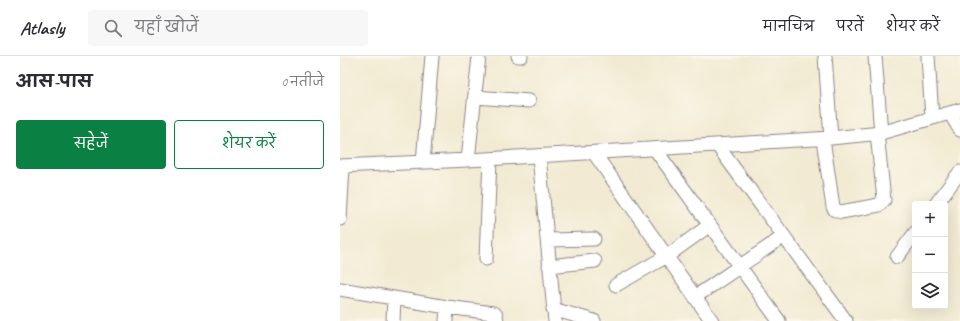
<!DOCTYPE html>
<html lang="hi">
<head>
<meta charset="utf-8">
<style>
	:root { --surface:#fff; --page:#f7f7f7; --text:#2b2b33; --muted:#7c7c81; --line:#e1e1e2; --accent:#0b8043 }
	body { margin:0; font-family:Caveat,"Playpen Sans Deva",sans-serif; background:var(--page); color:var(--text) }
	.controls { position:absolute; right:12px; bottom:12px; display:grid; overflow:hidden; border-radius:4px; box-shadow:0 4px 16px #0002 }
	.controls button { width:36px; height:36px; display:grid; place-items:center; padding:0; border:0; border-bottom:1px solid var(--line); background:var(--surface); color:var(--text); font:20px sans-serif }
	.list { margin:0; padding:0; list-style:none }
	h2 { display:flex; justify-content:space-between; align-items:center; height:52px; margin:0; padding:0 16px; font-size:17px }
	h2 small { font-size:13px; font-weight:400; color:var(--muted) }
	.actions { display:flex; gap:8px; padding:12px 16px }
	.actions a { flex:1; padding:9px 0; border:1px solid var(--accent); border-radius:4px; text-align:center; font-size:14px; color:var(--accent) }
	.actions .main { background:var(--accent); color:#fff }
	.icon { flex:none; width:22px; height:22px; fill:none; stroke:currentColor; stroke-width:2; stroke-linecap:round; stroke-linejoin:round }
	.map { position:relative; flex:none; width:620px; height:265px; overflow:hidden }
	header { display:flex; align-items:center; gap:24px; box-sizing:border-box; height:56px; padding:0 20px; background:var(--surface); border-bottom:1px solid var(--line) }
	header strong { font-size:19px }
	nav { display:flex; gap:22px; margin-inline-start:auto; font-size:14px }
	.search { width:280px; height:36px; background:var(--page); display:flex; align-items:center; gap:10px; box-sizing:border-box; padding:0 14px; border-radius:4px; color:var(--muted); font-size:15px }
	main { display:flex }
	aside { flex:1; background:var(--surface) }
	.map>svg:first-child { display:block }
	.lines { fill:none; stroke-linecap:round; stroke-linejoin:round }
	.minor-casing { stroke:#8a8686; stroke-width:15 }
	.minor { stroke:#fff; stroke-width:13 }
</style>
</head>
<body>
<header>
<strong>Atlasly</strong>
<div class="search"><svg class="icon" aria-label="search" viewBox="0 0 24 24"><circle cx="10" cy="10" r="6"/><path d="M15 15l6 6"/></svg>यहाँ खोजें</div>
<nav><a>मानचित्र</a><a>परतें</a><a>शेयर करें</a></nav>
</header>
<main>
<aside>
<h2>आस-पास<small>0 नतीजे</small></h2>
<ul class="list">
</ul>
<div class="actions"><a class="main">सहेजें</a><a>शेयर करें</a></div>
</aside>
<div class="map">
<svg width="620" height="265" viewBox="0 0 620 265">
	<rect width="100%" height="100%" fill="#fbf7ec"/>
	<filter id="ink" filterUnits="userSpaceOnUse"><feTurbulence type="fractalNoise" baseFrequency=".025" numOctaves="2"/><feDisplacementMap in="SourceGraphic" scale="8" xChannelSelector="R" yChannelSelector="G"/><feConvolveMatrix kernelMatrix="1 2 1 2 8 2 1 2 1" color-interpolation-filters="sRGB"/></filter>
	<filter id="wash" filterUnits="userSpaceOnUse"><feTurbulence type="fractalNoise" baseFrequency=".012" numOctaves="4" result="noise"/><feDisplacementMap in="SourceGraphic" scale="16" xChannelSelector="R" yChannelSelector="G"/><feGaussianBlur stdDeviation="0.9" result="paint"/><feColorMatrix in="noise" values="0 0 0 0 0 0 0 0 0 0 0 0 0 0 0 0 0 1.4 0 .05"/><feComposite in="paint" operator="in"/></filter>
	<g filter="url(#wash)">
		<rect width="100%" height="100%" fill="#f2ead2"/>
	</g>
	<g filter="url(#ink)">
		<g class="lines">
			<defs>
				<path id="minor" d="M178,0H181
					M485,0L491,82
					M535,0L541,77
					M588,0L592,62
					M135,41L189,45
					M610,57L620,74
					M483,83L493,151L495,154L501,156L539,149L544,144L537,77
					M377,89L506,265
					M315,93L439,265
					M254,97L372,265
					M199,100L215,265
					M128,104L139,0
					M83,106L92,0
					M0,110L128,104L491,82L541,77L620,54
					M596,148L620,116
					M0,163L3,110
					M207,184L254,183
					M557,201L575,177
					M146,203L150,103
					M209,210L255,205
					M276,229L327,200L370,169
					M0,233L107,251L153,257L156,259L157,265
					M355,241L444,180
					M213,253L254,265
					M53,265L54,242
					M106,265L107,251"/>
			</defs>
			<!-- minor casing -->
			<use href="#minor" class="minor-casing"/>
			<!-- minor -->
			<use href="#minor" class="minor"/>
		</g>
	</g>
</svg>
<div class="controls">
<button>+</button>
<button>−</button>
<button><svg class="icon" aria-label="layers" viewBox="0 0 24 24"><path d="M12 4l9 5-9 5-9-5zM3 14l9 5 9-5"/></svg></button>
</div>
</div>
</main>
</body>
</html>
